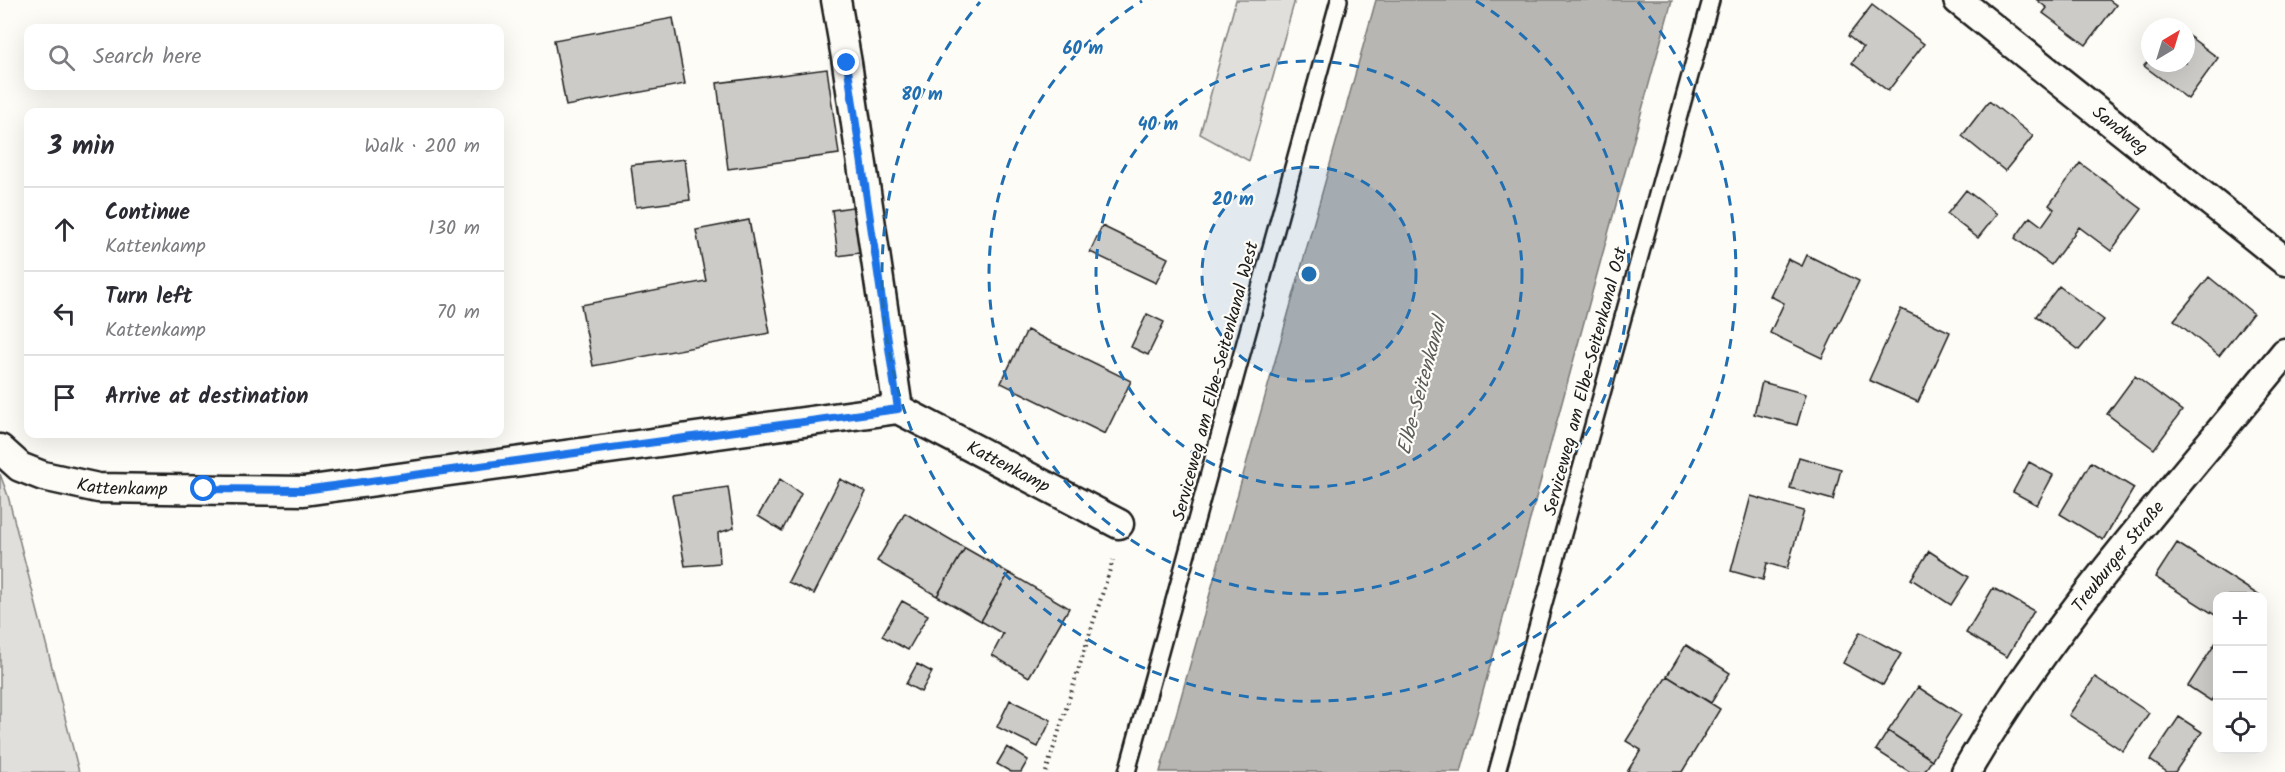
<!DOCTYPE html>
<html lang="en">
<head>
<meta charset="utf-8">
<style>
	:root { --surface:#fff; --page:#f2f2f3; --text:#2b2b33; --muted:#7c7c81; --line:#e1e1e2 }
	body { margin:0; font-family:Kalam,sans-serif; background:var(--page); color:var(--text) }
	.controls { position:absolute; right:18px; bottom:18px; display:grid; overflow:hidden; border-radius:12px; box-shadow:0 6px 24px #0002 }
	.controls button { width:54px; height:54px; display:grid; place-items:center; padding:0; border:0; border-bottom:2px solid var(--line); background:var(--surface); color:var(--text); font:30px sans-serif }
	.compass { position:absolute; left:2141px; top:18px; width:54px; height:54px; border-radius:50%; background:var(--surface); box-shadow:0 6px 24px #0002; rotate:38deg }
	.stop { position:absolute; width:18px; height:18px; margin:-14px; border:4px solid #1a73e8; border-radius:50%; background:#fff }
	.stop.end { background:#1a73e8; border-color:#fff; box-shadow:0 2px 6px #0008 }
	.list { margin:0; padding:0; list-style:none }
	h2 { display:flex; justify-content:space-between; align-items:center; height:78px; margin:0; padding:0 24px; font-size:26px }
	h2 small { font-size:20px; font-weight:400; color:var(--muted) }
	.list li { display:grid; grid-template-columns:39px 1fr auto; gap:18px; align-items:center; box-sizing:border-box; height:84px; padding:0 24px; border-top:2px solid var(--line) }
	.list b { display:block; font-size:22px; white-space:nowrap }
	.list p { margin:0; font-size:20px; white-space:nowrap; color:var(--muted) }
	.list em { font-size:20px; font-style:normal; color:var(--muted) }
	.icon { flex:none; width:33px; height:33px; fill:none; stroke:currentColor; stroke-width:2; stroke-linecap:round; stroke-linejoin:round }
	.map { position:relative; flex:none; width:2285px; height:772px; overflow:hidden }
	.search { position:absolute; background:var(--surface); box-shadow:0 6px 24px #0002; left:24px; top:24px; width:480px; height:66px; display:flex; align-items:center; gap:15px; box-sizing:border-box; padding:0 21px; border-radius:12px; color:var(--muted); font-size:22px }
	.panel { position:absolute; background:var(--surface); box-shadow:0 6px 24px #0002; left:24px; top:108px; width:480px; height:330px; border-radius:12px }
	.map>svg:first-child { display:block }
	.green { fill:#e0dfdb; stroke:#7e7e7c; stroke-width:1.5 }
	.water { fill:#b7b6b2; stroke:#797876; stroke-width:1.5 }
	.building { fill:#cccbc8; stroke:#1c1c1c; stroke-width:1.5 }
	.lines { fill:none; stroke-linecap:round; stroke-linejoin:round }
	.lane-casing { stroke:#1c1c1c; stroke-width:20 }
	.street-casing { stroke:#1c1c1c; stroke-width:33 }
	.path { stroke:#1c1c1c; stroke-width:4; stroke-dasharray:1.5 4.5; stroke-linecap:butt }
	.lane { stroke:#fdfcf7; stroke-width:15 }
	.street { stroke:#fdfcf7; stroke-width:28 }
	.route { stroke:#1a73e8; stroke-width:8 }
	.ring { fill:none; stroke:#1f6fb2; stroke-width:3; stroke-dasharray:10 8 }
	.labels { text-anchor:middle; stroke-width:4.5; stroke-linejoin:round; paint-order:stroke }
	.street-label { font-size:18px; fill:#1c1c1c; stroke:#fdfcf7 }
	.water-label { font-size:20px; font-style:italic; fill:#5a5a58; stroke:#fdfcf7 }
	.centre { fill:#1f6fb2; stroke:#fdfcf7; stroke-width:3 }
	.ring-label { font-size:18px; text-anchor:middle; font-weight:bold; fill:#1f6fb2; stroke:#fdfcf7; stroke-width:4.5; stroke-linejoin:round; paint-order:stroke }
</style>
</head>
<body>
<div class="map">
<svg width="2285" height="772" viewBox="0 0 2285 772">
	<rect width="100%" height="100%" fill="#fdfcf7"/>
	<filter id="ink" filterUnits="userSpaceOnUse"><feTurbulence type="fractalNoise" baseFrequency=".0167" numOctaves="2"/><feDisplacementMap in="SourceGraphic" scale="12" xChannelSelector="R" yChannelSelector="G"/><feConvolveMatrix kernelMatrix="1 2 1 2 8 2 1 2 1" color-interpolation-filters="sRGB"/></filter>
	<g filter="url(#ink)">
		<!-- green -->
		<path class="green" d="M1236,0H1295L1249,161L1200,134Z
			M0,474L8,496L79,772H0Z"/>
		<!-- water -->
		<path class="water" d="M1376,0H1672L1461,772H1160Z"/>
		<!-- building -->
		<path class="building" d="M2037,0H2109L2116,5L2086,45L2043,13L2047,8Z
			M1872,5L1924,44L1888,91L1852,63L1863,48L1848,36Z
			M673,18L685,84L566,106L554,40Z
			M2186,34L2218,58L2188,99L2144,66L2150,59V63H2186Z
			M827,69L839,154L728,169L717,83Z
			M1989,101L2033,136L2005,171L1962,136Z
			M685,159L690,200L636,207L631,165Z
			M2080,163L2142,209L2111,251L2079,227L2051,265L2015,238L2030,217L2042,226L2054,209L2049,205Z
			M1966,190L1997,214L1978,238L1947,214Z
			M859,206L866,252L838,256L832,210Z
			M749,220L770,333L593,366L581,305L706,281L696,230Z
			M1102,226L1168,258L1156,283L1090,252Z
			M1807,255L1859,281L1822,358L1770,333L1784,303L1770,296L1788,259L1802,266Z
			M2209,277L2253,313L2219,356L2174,320Z
			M2059,286L2104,320L2079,350L2036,316Z
			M1901,309L1950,332L1918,402L1869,380Z
			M1147,314L1164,322L1148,355L1131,347Z
			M1027,330L1131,381L1105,434L1001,383Z
			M2135,376L2182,411L2154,449L2107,414Z
			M1762,382L1806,394L1797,425L1754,414Z
			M1799,457L1841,469L1833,500L1790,488Z
			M2029,462L2053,475L2037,505L2013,492Z
			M2091,462L2134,488L2103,540L2060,514Z
			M780,479L801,494L782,531L758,516Z
			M840,479L866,492L814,594L788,582Z
			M728,487L734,528L718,533L720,563L685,566L672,495Z
			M1751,496L1804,511L1787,569L1767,563L1763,580L1731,571Z
			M905,513L965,548L937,596L877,561Z
			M2177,543L2260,596H2218V617L2155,577Z
			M965,548L1009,573L981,621L937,596Z
			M1929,551L1969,577L1951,605L1911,579Z
			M1009,573L1069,608L1029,677L992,655L1003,634L981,621Z
			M1993,588L2034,611L2007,657L1966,633Z
			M902,601L928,615L908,650L882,636Z
			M1860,632L1901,654L1883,685L1843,663Z
			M2218,639V690L2211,701L2188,686Z
			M1686,645L1730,673L1711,703L1667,676Z
			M917,664L932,672L921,692L906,684Z
			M1667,676L1720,709L1682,772H1627L1641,750L1626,741Z
			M2095,677L2149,713L2123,751L2069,715Z
			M1918,687L1961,715L1932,760L1888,731Z
			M1010,700L1051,720L1038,747L997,727Z
			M2179,717L2202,732L2175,772H2167L2150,760Z
			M1888,731L1932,760L1924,772H1910L1876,750Z
			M1007,747L1028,760L1021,772H1011L997,764Z"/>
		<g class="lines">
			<defs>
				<path id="lane" d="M1127,772L1339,0
					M1497,772L1711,0"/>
				<g id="street">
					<path d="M836,0L847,63L898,409"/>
					<path id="s1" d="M1958,0L2285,261"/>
					<path id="s2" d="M0,449L20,467L43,476L98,488L304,491L898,409L1119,524"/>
					<path id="s3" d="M1966,772C2053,621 2175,488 2285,353"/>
				</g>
			</defs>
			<!-- lane casing -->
			<use href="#lane" class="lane-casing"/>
			<!-- street casing -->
			<use href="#street" class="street-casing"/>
			<!-- path -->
			<path class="path" d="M1046,772L1113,560"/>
			<!-- lane -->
			<use href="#lane" class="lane"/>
			<!-- street -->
			<use href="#street" class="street"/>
		</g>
	</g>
	<g class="lines" filter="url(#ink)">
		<!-- route -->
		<path class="route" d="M204,489L304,490L898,409L847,63"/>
	</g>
	<!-- distance rings -->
	<circle cx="1309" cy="274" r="107" fill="#1f6fb2" fill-opacity=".12"/>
	<g class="ring">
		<circle cx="1309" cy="274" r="107"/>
		<circle cx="1309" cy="274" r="213"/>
		<path d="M1476 1A320 320 0 1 1 1142 1"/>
		<path d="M1638 2A427 427 0 1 1 980 2"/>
	</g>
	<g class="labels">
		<!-- street labels -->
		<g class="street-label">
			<text dy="6" stroke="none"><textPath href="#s1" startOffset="208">Sandweg</textPath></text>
			<text transform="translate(1215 381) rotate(-75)" y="6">Serviceweg am Elbe-Seitenkanal West</text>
			<text transform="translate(1585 381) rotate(-75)" y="6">Serviceweg am Elbe-Seitenkanal Ost</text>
			<text dy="6" stroke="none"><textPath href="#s2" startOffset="1038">Kattenkamp</textPath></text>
			<text dy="6" stroke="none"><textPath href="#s2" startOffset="132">Kattenkamp</textPath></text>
			<text dy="6" stroke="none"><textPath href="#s3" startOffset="264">Treuburger Straße</textPath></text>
		</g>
		<!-- water labels -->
		<g class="water-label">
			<text transform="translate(1421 386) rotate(-75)" y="7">Elbe-Seitenkanal</text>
		</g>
	</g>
	<circle cx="1309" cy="274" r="9" class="centre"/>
	<g class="ring-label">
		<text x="1083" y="54">60 m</text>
		<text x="922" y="100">80 m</text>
		<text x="1158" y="130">40 m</text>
		<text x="1233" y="205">20 m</text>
	</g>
</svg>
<div class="controls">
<button>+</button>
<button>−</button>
<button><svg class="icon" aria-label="locate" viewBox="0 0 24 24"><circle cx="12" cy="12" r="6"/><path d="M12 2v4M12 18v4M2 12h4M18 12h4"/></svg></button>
</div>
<svg class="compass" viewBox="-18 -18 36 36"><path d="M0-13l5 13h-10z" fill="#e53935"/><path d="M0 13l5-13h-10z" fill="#7c7c81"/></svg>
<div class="stop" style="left:204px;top:489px"></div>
<div class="stop end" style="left:847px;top:63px"></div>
<div class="search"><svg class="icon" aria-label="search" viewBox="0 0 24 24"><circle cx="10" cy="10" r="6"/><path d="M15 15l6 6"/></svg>Search here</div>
<section class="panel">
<h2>3 min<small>Walk · 200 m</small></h2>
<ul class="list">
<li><svg class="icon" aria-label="ahead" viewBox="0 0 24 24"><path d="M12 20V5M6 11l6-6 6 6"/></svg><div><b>Continue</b><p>Kattenkamp</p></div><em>130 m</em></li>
<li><svg class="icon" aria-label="left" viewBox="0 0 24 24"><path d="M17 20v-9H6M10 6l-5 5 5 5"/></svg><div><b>Turn left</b><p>Kattenkamp</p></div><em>70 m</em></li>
<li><svg class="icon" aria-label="arrive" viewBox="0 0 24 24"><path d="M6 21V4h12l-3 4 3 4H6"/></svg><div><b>Arrive at destination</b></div></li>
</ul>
</section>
</div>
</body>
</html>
